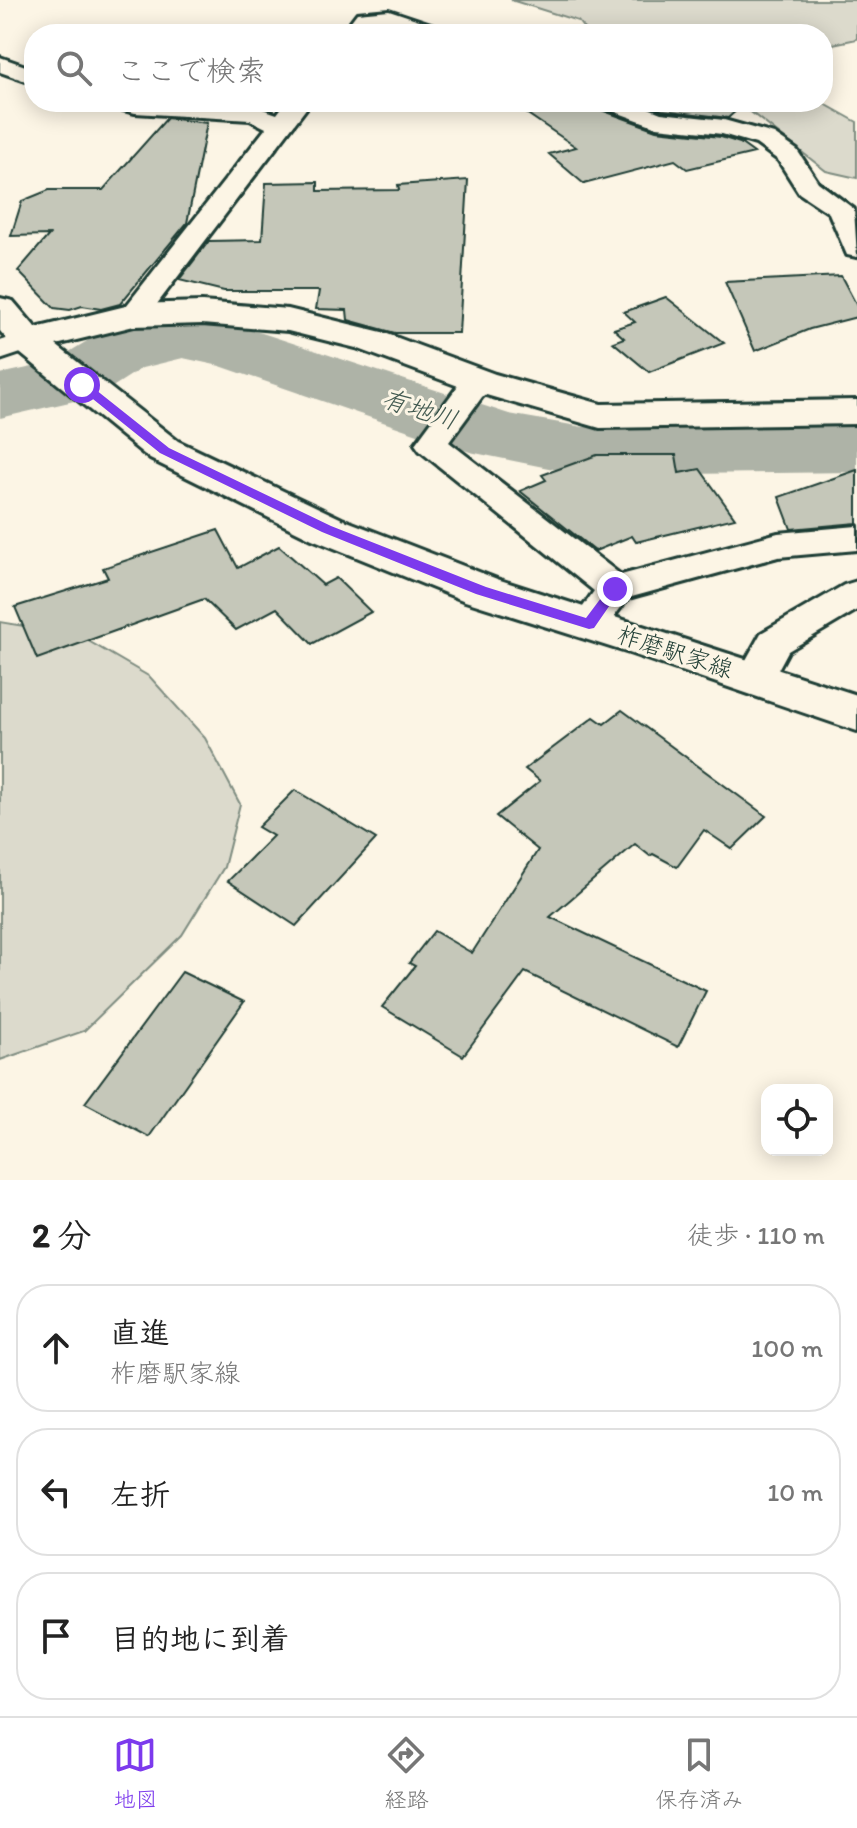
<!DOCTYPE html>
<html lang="ja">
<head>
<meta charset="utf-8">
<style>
	:root { --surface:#fff; --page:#f2f2f2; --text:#222; --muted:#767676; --line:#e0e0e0; --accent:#7c3aed }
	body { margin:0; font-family:Itim,"Klee One",sans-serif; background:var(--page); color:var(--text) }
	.controls { position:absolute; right:24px; bottom:24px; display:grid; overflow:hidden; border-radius:16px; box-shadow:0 4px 20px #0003 }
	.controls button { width:72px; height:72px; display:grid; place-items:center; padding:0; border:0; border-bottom:2px solid var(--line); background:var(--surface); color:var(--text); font:40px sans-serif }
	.stop { position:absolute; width:24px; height:24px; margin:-18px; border:6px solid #7c3aed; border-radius:50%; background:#fff }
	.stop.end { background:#7c3aed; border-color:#fff; box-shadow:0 2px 8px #0008 }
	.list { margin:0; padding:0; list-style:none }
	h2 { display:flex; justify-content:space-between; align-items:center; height:104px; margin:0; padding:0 32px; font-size:34px }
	h2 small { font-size:26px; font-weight:400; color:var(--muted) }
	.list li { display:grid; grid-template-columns:52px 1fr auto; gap:24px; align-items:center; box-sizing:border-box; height:128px; margin:0 16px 16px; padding:0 16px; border:2px solid var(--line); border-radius:32px }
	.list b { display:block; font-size:30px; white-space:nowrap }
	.list p { margin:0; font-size:26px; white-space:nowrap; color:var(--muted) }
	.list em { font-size:26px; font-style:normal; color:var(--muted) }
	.icon { flex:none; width:44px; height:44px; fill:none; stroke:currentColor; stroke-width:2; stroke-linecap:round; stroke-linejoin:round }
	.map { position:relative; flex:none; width:857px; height:1180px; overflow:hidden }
	.search { position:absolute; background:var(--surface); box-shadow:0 4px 20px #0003; left:24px; right:24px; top:24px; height:88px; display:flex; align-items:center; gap:20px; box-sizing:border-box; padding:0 28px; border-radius:32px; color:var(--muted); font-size:30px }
	.sheet { height:536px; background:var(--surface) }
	nav { display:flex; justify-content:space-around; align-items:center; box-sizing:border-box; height:112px; border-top:2px solid var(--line); background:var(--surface); font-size:22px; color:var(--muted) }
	nav a { display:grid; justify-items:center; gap:4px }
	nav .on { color:var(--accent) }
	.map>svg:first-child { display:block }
	.green { fill:#dcdacc; stroke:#7e8c80; stroke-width:2 }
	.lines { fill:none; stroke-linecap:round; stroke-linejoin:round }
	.river { fill:#aeb3a7; fill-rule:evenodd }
	.building { fill:#c5c7b9; stroke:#1f3d34; stroke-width:2 }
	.street-casing { stroke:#1f3d34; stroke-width:6 }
	.secondary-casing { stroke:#1f3d34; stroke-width:6 }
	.street { fill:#fcf5e5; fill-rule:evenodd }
	.secondary { fill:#fcf5e5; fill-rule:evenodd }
	.route { fill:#7c3aed }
	.labels { text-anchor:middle; stroke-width:6; stroke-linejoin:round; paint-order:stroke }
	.street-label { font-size:24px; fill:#1f3d34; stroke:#fcf5e5 }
	.water-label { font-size:26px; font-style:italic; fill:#435a51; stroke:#fcf5e5 }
</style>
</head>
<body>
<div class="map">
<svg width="857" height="1180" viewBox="0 0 857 1180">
	<rect width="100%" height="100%" fill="#fcf5e5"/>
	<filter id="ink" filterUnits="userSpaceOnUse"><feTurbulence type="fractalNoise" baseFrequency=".0125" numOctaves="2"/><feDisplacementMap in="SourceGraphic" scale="16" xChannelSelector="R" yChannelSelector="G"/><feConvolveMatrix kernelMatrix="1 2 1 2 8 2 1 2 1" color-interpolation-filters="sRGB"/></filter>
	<g filter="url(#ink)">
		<!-- green -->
		<path class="green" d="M511,0H857V39L833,44L823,53V34H588L578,21Z
			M738,102H821L857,122V178L826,171Z
			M0,622L78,635L150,677L205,738L240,804L224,867L182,935L84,1031L0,1060Z"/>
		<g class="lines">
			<!-- river -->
			<path class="river" d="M183,316L262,333L509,414L583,427L857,424V472L583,475L470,452L220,366L183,358L142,368L100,395L0,418V374L51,363L92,338Z"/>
		</g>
		<!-- building -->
		<path class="building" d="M510,102H596L601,110L656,130L721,137L740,143L754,153L687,169L675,160L584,184L549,154L576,147Z
			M641,102H746L728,118L662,110Z
			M167,118L207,123L187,223L120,304L101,309L82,306L70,310L54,308L18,271L49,235L11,236L22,201L49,190H103Z
			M468,180L459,333H395L348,320L347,310L316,309L319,291H224L179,280L209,241L262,240L266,183L318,182V191L399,190L398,185Z
			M841,276L857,306V317L810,329L755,351L725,282Z
			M666,297L724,343L649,372L613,342L624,338L614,329L635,322L624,312Z
			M597,455H676L679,473L700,469L735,518L636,542L632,536L595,551L520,491L546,480L542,475Z
			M857,470V523L791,529L779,497Z
			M218,530L238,568L279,546L323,585L336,578L371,612L312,644L277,608L236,630L204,599L37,659L15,607L108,578L103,568Z
			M622,710L766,816L732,849L704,830L677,867L653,854L650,856L635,844L550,917L706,991L678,1047L525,972L463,1056L382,1007L415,966L409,963L434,931L472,953L538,850L496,816L540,781L525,769L594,717L604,724Z
			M295,790L376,839L296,926L228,881L273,836L258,827Z
			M182,972L244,1002L149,1137L85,1103Z"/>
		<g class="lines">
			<defs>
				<path id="street" d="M389,10L446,29L449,34H416L387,24H372L364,34H341L357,13Z
					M0,57L34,69V84L0,72Z
					M109,102L254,106L277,114L286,102H311L144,321L134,324L124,321L119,315L266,128L250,120L135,113L112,107Z
					M599,102H633L661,113L724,120L774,134L797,150L818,182L854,209L857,257L847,255L829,213L799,193L778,160L756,144L722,134L657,127L602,107Z
					M28,332L39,335L43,341L39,347L0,360V341Z
					M482,373L493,375L498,382L482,397L449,442L621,575L778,533L857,526V550L778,557L628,598L602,633L589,637L576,633L571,624L594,591L420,451L415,444L460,383Z
					M857,581V610L788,651L768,688L755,692L742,688L736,678L761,633L844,585Z"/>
				<path id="secondary" d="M0,298L13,301L36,328L134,304L202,302L288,309L382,332L495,374L601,404L857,400V424L600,428L469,390L356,348L288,331L202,324L134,326L56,345L178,441L342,519L497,579L857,695V731L629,653L465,601L312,539L150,459L15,349L0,331Z"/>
			</defs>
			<!-- street casing -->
			<use href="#street" class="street-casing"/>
			<!-- secondary casing -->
			<use href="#secondary" class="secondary-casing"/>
			<!-- street -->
			<use href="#street" class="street"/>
			<!-- secondary -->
			<use href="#secondary" class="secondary"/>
		</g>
	</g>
	<!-- route -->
	<path class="route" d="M78,382H86L169,448L331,526L486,587L586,618L610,586H620L621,589L594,628L589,629L476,594L322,532L160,453L78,387Z"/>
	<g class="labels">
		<!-- street labels -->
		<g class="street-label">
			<text transform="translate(675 652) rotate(18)" y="8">柞磨駅家線</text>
		</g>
		<!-- water labels -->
		<g class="water-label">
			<text transform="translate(420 409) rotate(18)" y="9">有地川</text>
		</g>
	</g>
</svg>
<div class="controls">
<button><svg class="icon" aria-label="locate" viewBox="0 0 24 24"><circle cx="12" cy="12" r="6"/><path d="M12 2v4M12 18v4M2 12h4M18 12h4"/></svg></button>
</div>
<div class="stop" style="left:82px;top:385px"></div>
<div class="stop end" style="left:615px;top:589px"></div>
<div class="search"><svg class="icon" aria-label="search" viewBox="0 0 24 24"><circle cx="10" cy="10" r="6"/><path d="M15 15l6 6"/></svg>ここで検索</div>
</div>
<section class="sheet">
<h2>2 分<small>徒歩 · 110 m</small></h2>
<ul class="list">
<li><svg class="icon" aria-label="ahead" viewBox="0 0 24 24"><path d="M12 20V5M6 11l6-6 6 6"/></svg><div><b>直進</b><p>柞磨駅家線</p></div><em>100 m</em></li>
<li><svg class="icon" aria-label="left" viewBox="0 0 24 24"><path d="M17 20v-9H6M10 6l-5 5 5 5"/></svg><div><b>左折</b></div><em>10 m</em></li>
<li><svg class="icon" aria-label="arrive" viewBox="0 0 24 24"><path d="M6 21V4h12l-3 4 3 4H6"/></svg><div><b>目的地に到着</b></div></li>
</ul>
</section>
<nav>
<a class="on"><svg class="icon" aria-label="map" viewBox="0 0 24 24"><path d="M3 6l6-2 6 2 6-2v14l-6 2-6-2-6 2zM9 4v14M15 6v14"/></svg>地図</a>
<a><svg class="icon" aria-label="directions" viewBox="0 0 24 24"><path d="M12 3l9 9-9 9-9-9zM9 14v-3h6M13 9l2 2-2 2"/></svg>経路</a>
<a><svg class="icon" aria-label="saved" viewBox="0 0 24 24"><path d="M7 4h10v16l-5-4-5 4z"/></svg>保存済み</a>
</nav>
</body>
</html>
